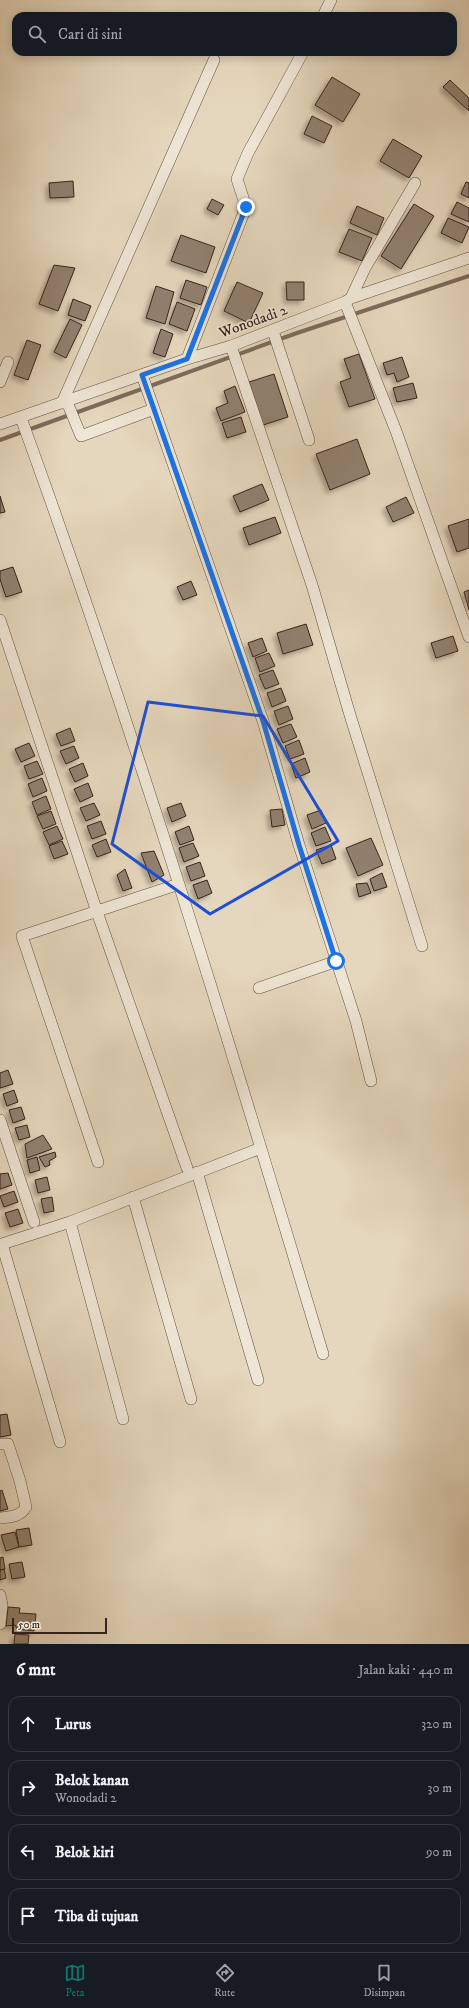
<!DOCTYPE html>
<html lang="id">
<head>
<meta charset="utf-8">
<style>
	:root { --surface:#171b24; --page:#20242c; --text:#f1f3f6; --muted:#9ea1a6; --line:#363941; --accent:#0f766e }
	body { margin:0; font-family:"IM FELL DW Pica",serif; background:var(--page); color:var(--text) }
	.scale { position:absolute; left:12px; bottom:10px; width:95px; box-sizing:border-box; padding-left:4px; border:2px solid #36241c; border-top:0; font-size:11px; line-height:14px; white-space:nowrap; color:#36241c; -webkit-text-stroke:3px #eee5d4; paint-order:stroke }
	.stop { position:absolute; width:12px; height:12px; margin:-9px; border:3px solid #1a73e8; border-radius:50%; background:#fff }
	.stop.end { background:#1a73e8; border-color:#fff; box-shadow:0 1px 4px #0008 }
	.list { margin:0; padding:0; list-style:none }
	h2 { display:flex; justify-content:space-between; align-items:center; height:52px; margin:0; padding:0 16px; font-size:17px }
	h2 small { font-size:13px; font-weight:400; color:var(--muted) }
	.list li { display:grid; grid-template-columns:26px 1fr auto; gap:12px; align-items:center; box-sizing:border-box; height:56px; margin:0 8px 8px; padding:0 8px; border:1px solid var(--line); border-radius:12px }
	.list b { display:block; font-size:15px; white-space:nowrap }
	.list p { margin:0; font-size:13px; white-space:nowrap; color:var(--muted) }
	.list em { font-size:13px; font-style:normal; color:var(--muted) }
	.icon { flex:none; width:22px; height:22px; fill:none; stroke:currentColor; stroke-width:2; stroke-linecap:round; stroke-linejoin:round }
	.map { position:relative; flex:none; width:469px; height:1644px; overflow:hidden }
	.search { position:absolute; background:var(--surface); box-shadow:0 2px 10px #0003; left:12px; right:12px; top:12px; height:44px; display:flex; align-items:center; gap:10px; box-sizing:border-box; padding:0 14px; border-radius:12px; color:var(--muted); font-size:15px }
	.sheet { height:308px; background:var(--surface) }
	nav { display:flex; justify-content:space-around; align-items:center; box-sizing:border-box; height:56px; border-top:1px solid var(--line); background:var(--surface); font-size:11px; color:var(--muted) }
	nav a { display:grid; justify-items:center; gap:2px }
	nav .on { color:var(--accent) }
	.map>svg:first-child { display:block }
	.lines { fill:none; stroke-linecap:round; stroke-linejoin:round }
	.stream { stroke:#7c6b5c; stroke-width:4 }
	.building { fill:#918170; stroke:#36241c; filter:url(#shadow) }
	.minor-casing { stroke:#625144; stroke-width:12 }
	.minor { stroke:#eee5d4; stroke-width:11 }
	.route { stroke:#1a73e8; stroke-width:5 }
	.marked { fill:none; stroke:#1d4ed8; stroke-width:3; stroke-linejoin:round }
	.labels { text-anchor:middle; stroke-width:3; stroke-linejoin:round; paint-order:stroke }
	.street-label { font-size:15px; fill:#36241c; stroke:#eee5d4 }
</style>
</head>
<body>
<div class="map">
<svg width="469" height="1644" viewBox="0 0 469 1644">
	<defs>
		<filter id="shadow"><feDropShadow dx="-3.5" dy="3.5" stdDeviation="2" flood-color="#0004"/></filter>
	</defs>
	<rect width="100%" height="100%" fill="#e5d7bd"/>
	<filter id="stains"><feTurbulence type="fractalNoise" baseFrequency=".005" numOctaves="4"/><feColorMatrix values="0 0 0 0 .2 0 0 0 0 .09 0 0 0 0 .02 0 0 0 .5 -.17"/></filter>
	<radialGradient id="worn" r=".72"><stop offset=".6" stop-color="#630" stop-opacity="0"/><stop offset="1" stop-color="#630" stop-opacity=".3"/></radialGradient>
	<g class="lines">
		<!-- stream -->
		<path class="stream" d="M0,440L297,333L469,276"/>
	</g>
	<!-- building -->
	<path class="building" d="M332,77L360,94L343,122L315,105Z
		M450,80L469,98V111L443,87Z
		M312,116L332,126L324,143L304,134Z
		M393,139L422,156L409,178L380,161Z
		M73,181L74,197L50,198L49,183Z
		M466,182L469,183V198L461,194Z
		M212,199L224,205L218,215L207,209Z
		M457,202L469,208V222L451,214Z
		M414,204L434,216L401,269L381,256Z
		M357,206L384,218L377,235L350,223Z
		M448,218L469,227L462,243L441,233Z
		M349,229L372,238L362,261L339,252Z
		M181,235L215,247L206,273L171,261Z
		M54,265L75,268L58,311L39,304Z
		M186,280L207,287L201,305L180,298Z
		M237,282L263,293L249,323L224,311Z
		M286,282H304V300H287Z
		M156,286L174,292L165,324L146,318Z
		M73,299L91,306L85,321L68,315Z
		M177,302L195,309L187,331L169,324Z
		M70,319L82,325L66,358L54,352Z
		M161,329L173,334L165,357L153,353Z
		M27,340L41,345L28,380L14,375Z
		M359,354L375,399L349,407L340,382L351,378L344,359Z
		M402,357L409,377L397,382L394,373L387,375L383,363Z
		M274,374L288,417L263,425L249,382Z
		M413,383L417,398L397,402L393,388Z
		M235,386L245,412L221,421L216,408L228,403L224,391Z
		M241,417L246,432L227,438L222,423Z
		M357,439L370,474L330,490L316,454Z
		M262,484L269,500L240,512L233,496Z
		M0,496L5,512L0,513Z
		M406,497L414,513L393,522L386,507Z
		M275,517L281,533L249,545L243,528Z
		M469,519V548L457,552L448,526Z
		M13,567L22,592L6,597L0,579V571Z
		M191,581L197,595L183,600L177,587Z
		M469,590V610L464,592Z
		M306,624L313,645L283,654L277,633Z
		M453,636L458,651L436,658L431,643Z
		M262,638L267,651L253,657L248,643Z
		M269,653L275,666L260,672L255,658Z
		M273,670L279,684L265,689L259,675Z
		M281,688L286,701L272,707L267,693Z
		M288,706L293,719L279,725L274,711Z
		M291,724L297,737L283,743L277,729Z
		M70,728L75,741L61,746L56,734Z
		M299,740L304,754L290,759L285,746Z
		M29,743L35,756L21,762L15,749Z
		M74,746L79,758L66,764L60,751Z
		M305,758L310,772L296,778L291,764Z
		M37,761L43,774L29,779L24,766Z
		M83,763L88,776L75,782L69,769Z
		M42,778L47,791L33,797L28,784Z
		M88,783L93,796L80,802L74,789Z
		M46,796L51,809L37,815L32,802Z
		M94,803L100,815L86,821L80,808Z
		M181,803L186,816L172,822L167,808Z
		M282,809L285,825L272,827L270,810Z
		M321,810L326,823L312,829L307,815Z
		M51,811L56,824L43,829L37,816Z
		M101,821L106,834L92,839L87,826Z
		M57,826L63,839L49,845L43,832Z
		M189,826L194,840L180,845L175,832Z
		M325,827L331,841L316,846L311,833Z
		M371,838L383,865L358,876L346,848Z
		M106,839L111,852L97,857L92,845Z
		M62,841L68,854L54,859L49,846Z
		M193,843L199,856L184,862L179,848Z
		M331,845L336,859L322,864L316,850Z
		M154,851L164,875L152,882L141,853Z
		M200,862L205,876L191,881L186,867Z
		M125,869L132,888L123,891L117,875Z
		M382,873L387,887L374,891L370,879Z
		M207,880L212,893L198,899L193,885Z
		M367,883L371,893L359,897L356,884Z
		M8,1070L13,1084L0,1088V1073Z
		M14,1090L18,1102L7,1106L3,1094Z
		M21,1107L25,1119L13,1123L9,1110Z
		M27,1125L30,1137L19,1140L15,1128Z
		M43,1135L52,1149L27,1158L25,1144Z
		M55,1152L56,1157L49,1161L50,1165L45,1167L39,1157Z
		M37,1157L40,1170L30,1173L27,1160Z
		M8,1173L12,1185L0,1189V1174Z
		M47,1177L50,1190L38,1193L35,1180Z
		M14,1191L18,1202L4,1207L0,1196Z
		M52,1197L54,1211L44,1213L41,1199Z
		M18,1209L23,1223L10,1227L5,1213Z
		M7,1414L11,1435L0,1437V1415Z
		M2,1490L8,1509L0,1511V1491Z
		M29,1528L32,1545L19,1547L16,1530Z
		M15,1532L19,1547L6,1551L1,1535Z
		M3,1557L5,1569L0,1570V1558Z
		M22,1562L25,1577L12,1579L9,1564Z
		M4,1569L6,1578L0,1580V1570Z
		M8,1607L20,1608L19,1613L36,1614L34,1631L17,1629L15,1625L6,1626Z
		M15,1634L29,1635L28,1644H14Z"/>
	<g class="lines">
		<defs>
			<path id="minor" d="M323,16L331,0
				M351,298L365,268L415,183
				M345,302L396,431L469,637
				M273,331L309,440
				M231,346L312,585L350,715L422,946
				M187,359L246,207L237,179L248,153L303,52
				M142,375L263,721L299,845L356,1021L371,1081
				M0,382L8,362
				M67,402L81,436L154,409
				M62,403L214,60
				M21,418C133,726 229,1040 323,1354
				M0,424L187,359L231,346L345,302L351,298L469,258
				M0,620L97,912L187,1168
				M259,988L337,961
				M0,1120L34,1222
				M98,1162L22,936L179,884
				M197,1172L258,1380
				M133,1197L191,1399
				M70,1222L123,1419
				M60,1442L2,1244L70,1222L261,1148
				M0,1444H8L20,1481L26,1507C20,1517 10,1517 0,1518
				M0,1595L2,1605L0,1624"/>
		</defs>
		<!-- minor casing -->
		<use href="#minor" class="minor-casing"/>
		<!-- minor -->
		<use href="#minor" class="minor"/>
	</g>
	<g class="lines">
		<!-- route -->
		<path class="route" d="M246,207L187,359L142,375L263,721L299,845L336,961"/>
	</g>
	<!-- marked area -->
	<path class="marked" d="M148,702L263,716L338,841L210,914L112,844Z"/>
	<g class="labels">
		<!-- street labels -->
		<g class="street-label">
			<text transform="translate(253 321) rotate(-20)" y="5">Wonodadi 2</text>
		</g>
	</g>
	<rect width="100%" height="100%" filter="url(#stains)"/>
	<rect width="100%" height="100%" fill="url(#worn)"/>
</svg>
<div class="scale">50 m</div>
<div class="stop" style="left:336px;top:961px"></div>
<div class="stop end" style="left:246px;top:207px"></div>
<div class="search"><svg class="icon" aria-label="search" viewBox="0 0 24 24"><circle cx="10" cy="10" r="6"/><path d="M15 15l6 6"/></svg>Cari di sini</div>
</div>
<section class="sheet">
<h2>6 mnt<small>Jalan kaki · 440 m</small></h2>
<ul class="list">
<li><svg class="icon" aria-label="ahead" viewBox="0 0 24 24"><path d="M12 20V5M6 11l6-6 6 6"/></svg><div><b>Lurus</b></div><em>320 m</em></li>
<li><svg class="icon" aria-label="right" viewBox="0 0 24 24"><path d="M7 20v-9h11M14 6l5 5-5 5"/></svg><div><b>Belok kanan</b><p>Wonodadi 2</p></div><em>30 m</em></li>
<li><svg class="icon" aria-label="left" viewBox="0 0 24 24"><path d="M17 20v-9H6M10 6l-5 5 5 5"/></svg><div><b>Belok kiri</b></div><em>90 m</em></li>
<li><svg class="icon" aria-label="arrive" viewBox="0 0 24 24"><path d="M6 21V4h12l-3 4 3 4H6"/></svg><div><b>Tiba di tujuan</b></div></li>
</ul>
</section>
<nav>
<a class="on"><svg class="icon" aria-label="map" viewBox="0 0 24 24"><path d="M3 6l6-2 6 2 6-2v14l-6 2-6-2-6 2zM9 4v14M15 6v14"/></svg>Peta</a>
<a><svg class="icon" aria-label="directions" viewBox="0 0 24 24"><path d="M12 3l9 9-9 9-9-9zM9 14v-3h6M13 9l2 2-2 2"/></svg>Rute</a>
<a><svg class="icon" aria-label="saved" viewBox="0 0 24 24"><path d="M7 4h10v16l-5-4-5 4z"/></svg>Disimpan</a>
</nav>
</body>
</html>
